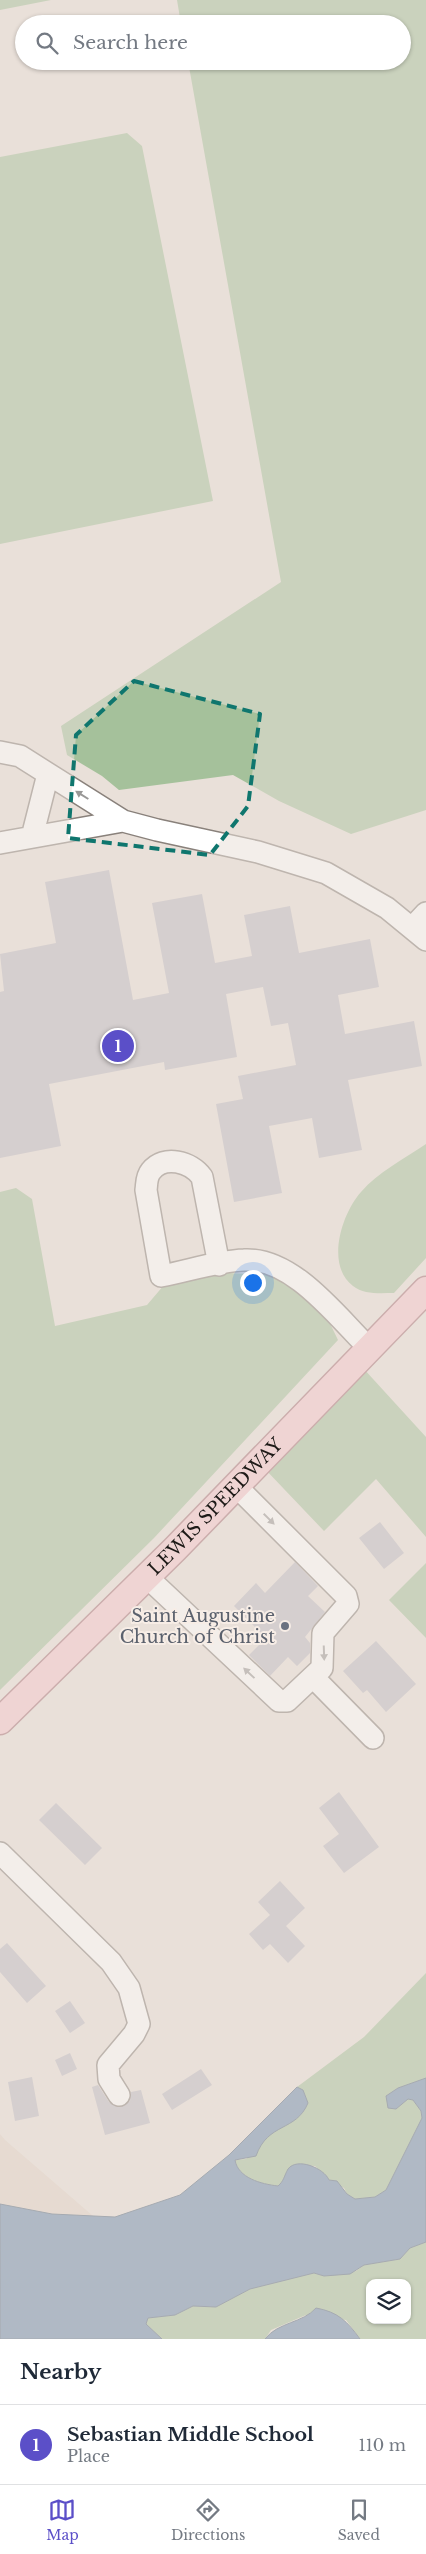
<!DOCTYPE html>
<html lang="en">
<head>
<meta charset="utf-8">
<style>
	:root { --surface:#fff; --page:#f6f6f7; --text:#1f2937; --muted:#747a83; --line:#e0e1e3; --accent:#5b4fc8 }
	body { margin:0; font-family:"Libre Baskerville",serif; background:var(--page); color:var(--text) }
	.controls { position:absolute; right:15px; bottom:15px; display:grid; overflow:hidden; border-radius:10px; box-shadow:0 1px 4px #0004 }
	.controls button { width:45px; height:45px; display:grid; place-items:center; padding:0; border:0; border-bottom:1px solid var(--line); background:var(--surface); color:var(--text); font:25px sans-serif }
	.you { position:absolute; left:252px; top:1282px; width:18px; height:18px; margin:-12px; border:4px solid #fff; border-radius:50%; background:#1a73e8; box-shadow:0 0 0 8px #1a73e833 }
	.badge { display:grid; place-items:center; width:32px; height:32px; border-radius:50%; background:var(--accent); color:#fff; font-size:16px; font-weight:700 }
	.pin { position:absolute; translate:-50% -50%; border:2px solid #fff; box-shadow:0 1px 5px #0006 }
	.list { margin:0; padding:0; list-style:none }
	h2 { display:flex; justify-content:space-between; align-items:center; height:65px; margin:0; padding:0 20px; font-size:21px }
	h2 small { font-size:16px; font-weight:400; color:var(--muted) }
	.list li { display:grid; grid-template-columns:32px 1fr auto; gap:15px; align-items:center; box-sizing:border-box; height:80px; padding:0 20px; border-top:1px solid var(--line) }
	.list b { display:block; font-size:19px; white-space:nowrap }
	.list p { margin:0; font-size:16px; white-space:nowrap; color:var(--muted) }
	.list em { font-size:16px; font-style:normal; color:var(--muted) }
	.icon { flex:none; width:28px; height:28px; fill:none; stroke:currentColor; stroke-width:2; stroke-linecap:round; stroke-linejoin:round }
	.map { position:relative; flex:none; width:426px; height:2339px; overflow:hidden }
	.search { position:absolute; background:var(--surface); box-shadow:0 1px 4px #0004; left:15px; right:15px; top:15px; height:55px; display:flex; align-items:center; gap:12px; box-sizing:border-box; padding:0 18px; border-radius:28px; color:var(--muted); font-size:19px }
	.sheet { height:145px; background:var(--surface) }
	nav { display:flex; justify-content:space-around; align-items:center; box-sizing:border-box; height:70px; border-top:1px solid var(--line); background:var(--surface); font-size:14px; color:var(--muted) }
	nav a { display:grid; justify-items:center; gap:2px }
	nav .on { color:var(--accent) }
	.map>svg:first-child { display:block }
	.built { fill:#e2d3c7 }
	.green { fill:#a5c19b; fill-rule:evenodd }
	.water { fill:#6b8bad; stroke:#546980 }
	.building { fill:#bdbac3 }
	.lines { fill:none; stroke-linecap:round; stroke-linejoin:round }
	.minor-casing { stroke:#89817b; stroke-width:24 }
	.major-casing { stroke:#a77077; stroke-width:29 }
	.minor { stroke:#fff; stroke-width:21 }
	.major { stroke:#f7c5cc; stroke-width:26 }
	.oneway { fill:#999897 }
	.marked { fill:none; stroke:#0f766e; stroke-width:4; stroke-dasharray:10 6; stroke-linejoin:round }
	.worship-dot { fill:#6b7280; stroke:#f7ede6; stroke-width:2 }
	.labels { text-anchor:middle; stroke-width:4; stroke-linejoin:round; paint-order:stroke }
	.street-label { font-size:18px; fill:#1d1a17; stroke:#f7ede6 }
	.worship-label { font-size:18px; fill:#5b616d; stroke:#f7ede6; text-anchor:end }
</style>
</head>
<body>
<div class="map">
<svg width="426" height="2339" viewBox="0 0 426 2339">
	<rect width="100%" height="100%" fill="#e9e0d9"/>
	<!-- built -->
	<path class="built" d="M0,2134L5,2140L93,2216L52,2214L0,2204Z"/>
	<!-- green -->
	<path class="green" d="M0,0H51L0,10Z
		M177,0H426V810L351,834L279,801L233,775L119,790L102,776L67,755L61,726L281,582L188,61H402V24H181Z
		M127,133L142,146L213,501L0,544V157Z
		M426,1144V1258L394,1293C381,1293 364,1295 353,1286C325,1265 342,1213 361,1192C378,1172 404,1159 426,1144Z
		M16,1188L32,1199L55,1326L147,1305L164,1285L228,1273L277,1275L321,1305L338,1340L154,1538L0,1690V1192Z
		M363,1368L426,1437V1537L376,1479L324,1531L264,1468Z
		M426,1563V1638L389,1600Z
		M426,1973V2078L398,2088L386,2096L389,2108L396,2109L408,2099L413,2100L421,2111L422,2118L386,2190L375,2197L355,2199L347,2194L344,2188L329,2180L315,2166C279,2164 297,2168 278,2186C261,2184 238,2178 235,2160L246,2159C256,2150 264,2138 275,2130C290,2118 299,2124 308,2103L303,2090L297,2087L364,2037Z
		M426,2242V2339H360L346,2320L306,2315L271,2330L265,2339H162L146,2324L148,2318L175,2315L193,2306L216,2307L250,2289L314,2273L324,2276L356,2271L364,2265L400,2259L410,2248ZM370,2283H407V2320H370Z"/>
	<!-- water -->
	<path class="water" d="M426,2078V2242L410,2248L400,2259L364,2265L350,2274L324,2276L314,2273L250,2289L216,2307L193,2306L175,2315L148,2318L146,2324L162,2339H0V2204L52,2214L115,2217L180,2195L229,2155L297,2087L303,2090L308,2103C296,2132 268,2122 256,2156L235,2160C238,2178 261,2184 278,2186C284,2181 284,2176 288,2169C297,2157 324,2168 329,2180L337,2181L347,2194L355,2199L375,2197L386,2190L422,2118L421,2111L413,2100L408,2099L396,2109L388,2108L386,2096L398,2088Z
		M316,2308C338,2312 347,2321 360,2339H265C278,2322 303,2323 316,2308Z"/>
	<!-- building -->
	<path class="building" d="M109,870L133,1000L169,993L152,903L202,894L215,963L252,956L244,915L290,906L299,953L370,939L379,987L338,995L345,1034L414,1021L422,1066L348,1080L362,1150L319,1158L312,1118L269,1126L282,1193L234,1202L216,1104L243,1099L238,1076L296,1065L288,1023L271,1026L263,987L226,994L237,1057L165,1070L164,1062L49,1084L61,1146L0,1158V992L4,991L0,954L56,943L45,882Z
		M380,1522L404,1553L384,1569L359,1538Z
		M295,1562L318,1586L308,1596L325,1612L305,1637L310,1643V1653L297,1666L288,1657L270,1676L249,1655L266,1638L234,1606L256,1583L265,1593Z
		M376,1641L416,1684L386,1712L367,1690L363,1693L343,1671Z
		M339,1792L379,1847L344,1873L323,1846L339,1834L319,1808Z
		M56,1803L102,1848L85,1865L39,1820Z
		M280,1881L305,1908L286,1926L305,1946L288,1963L270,1944L263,1950L249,1934L270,1915L258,1902Z
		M7,1943L46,1986L27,2003L0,1972V1949Z
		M70,2001L85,2023L70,2033L55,2011Z
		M70,2053L77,2069L62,2076L55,2060Z
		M201,2069L212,2085L172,2110L162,2094Z
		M32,2077L39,2116L15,2121L8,2082Z
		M98,2085L109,2102L119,2107L130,2101L131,2092L141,2090L150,2123L105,2135L92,2087Z"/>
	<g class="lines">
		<defs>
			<path id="minor" d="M0,752L20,756L123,821L157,830L258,852L326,873L387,908L426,940
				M32,837L48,774
				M0,843L123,821
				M412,928L426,913
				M219,1265L202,1177C191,1162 164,1154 151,1171C146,1177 147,1184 146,1190L161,1276C188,1271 217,1261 244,1260C293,1257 337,1317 369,1348
				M147,1577L279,1701H287L322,1668L323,1633L348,1604L346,1596L235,1485
				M313,1677L373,1738
				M0,1853L111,1962L129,1988L139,2024L134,2034L108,2065L109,2079L119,2095"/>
			<g id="major">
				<path id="s1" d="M0,1721L175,1549L426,1290"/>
			</g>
		</defs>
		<!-- minor casing -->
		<use href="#minor" class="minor-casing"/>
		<!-- major casing -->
		<use href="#major" class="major-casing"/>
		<!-- minor -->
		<use href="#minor" class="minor"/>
		<!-- major -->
		<use href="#major" class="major"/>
	</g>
	<!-- one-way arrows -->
	<defs><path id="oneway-solid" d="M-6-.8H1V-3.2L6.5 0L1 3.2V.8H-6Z" transform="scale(1.25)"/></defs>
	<g class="oneway">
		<use href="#oneway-solid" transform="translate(82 795) rotate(-148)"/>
		<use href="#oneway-solid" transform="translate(269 1519) rotate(45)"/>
		<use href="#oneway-solid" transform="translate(324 1653) rotate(88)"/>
		<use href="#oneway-solid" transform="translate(249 1673) rotate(-137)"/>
	</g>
	<!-- marked area -->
	<path d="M0 0H426V2339H0ZM134,681L260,714L248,806L210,855L68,838L76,735Z" fill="#e9e0d9" fill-opacity=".55" fill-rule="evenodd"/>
	<path class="marked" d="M134,681L260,714L248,806L210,855L68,838L76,735Z"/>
	<!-- markers -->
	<circle class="worship-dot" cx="285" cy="1626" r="5"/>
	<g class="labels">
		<!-- street labels -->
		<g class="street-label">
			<text dy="6" stroke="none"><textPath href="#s1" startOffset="304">LEWIS SPEEDWAY</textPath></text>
		</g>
		<!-- worship labels -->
		<g class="worship-label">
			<text x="275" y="1622">Saint Augustine<tspan x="275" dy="21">Church of Christ</tspan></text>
		</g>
	</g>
</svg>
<div class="controls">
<button><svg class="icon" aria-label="layers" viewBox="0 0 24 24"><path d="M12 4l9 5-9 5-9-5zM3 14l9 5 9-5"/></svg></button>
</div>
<div class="you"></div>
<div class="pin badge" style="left:118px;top:1046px">1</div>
<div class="search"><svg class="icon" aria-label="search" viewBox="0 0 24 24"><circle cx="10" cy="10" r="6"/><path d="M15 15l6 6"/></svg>Search here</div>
</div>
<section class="sheet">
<h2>Nearby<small></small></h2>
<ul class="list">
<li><span class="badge">1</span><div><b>Sebastian Middle School</b><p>Place</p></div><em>110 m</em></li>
</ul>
</section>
<nav>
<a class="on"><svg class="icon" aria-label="map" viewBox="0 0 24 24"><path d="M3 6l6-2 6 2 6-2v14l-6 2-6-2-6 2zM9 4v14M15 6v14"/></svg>Map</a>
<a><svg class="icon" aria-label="directions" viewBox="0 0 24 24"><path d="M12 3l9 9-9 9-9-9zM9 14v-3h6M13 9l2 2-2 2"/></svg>Directions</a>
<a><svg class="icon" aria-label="saved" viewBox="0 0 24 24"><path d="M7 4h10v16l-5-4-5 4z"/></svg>Saved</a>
</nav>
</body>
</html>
